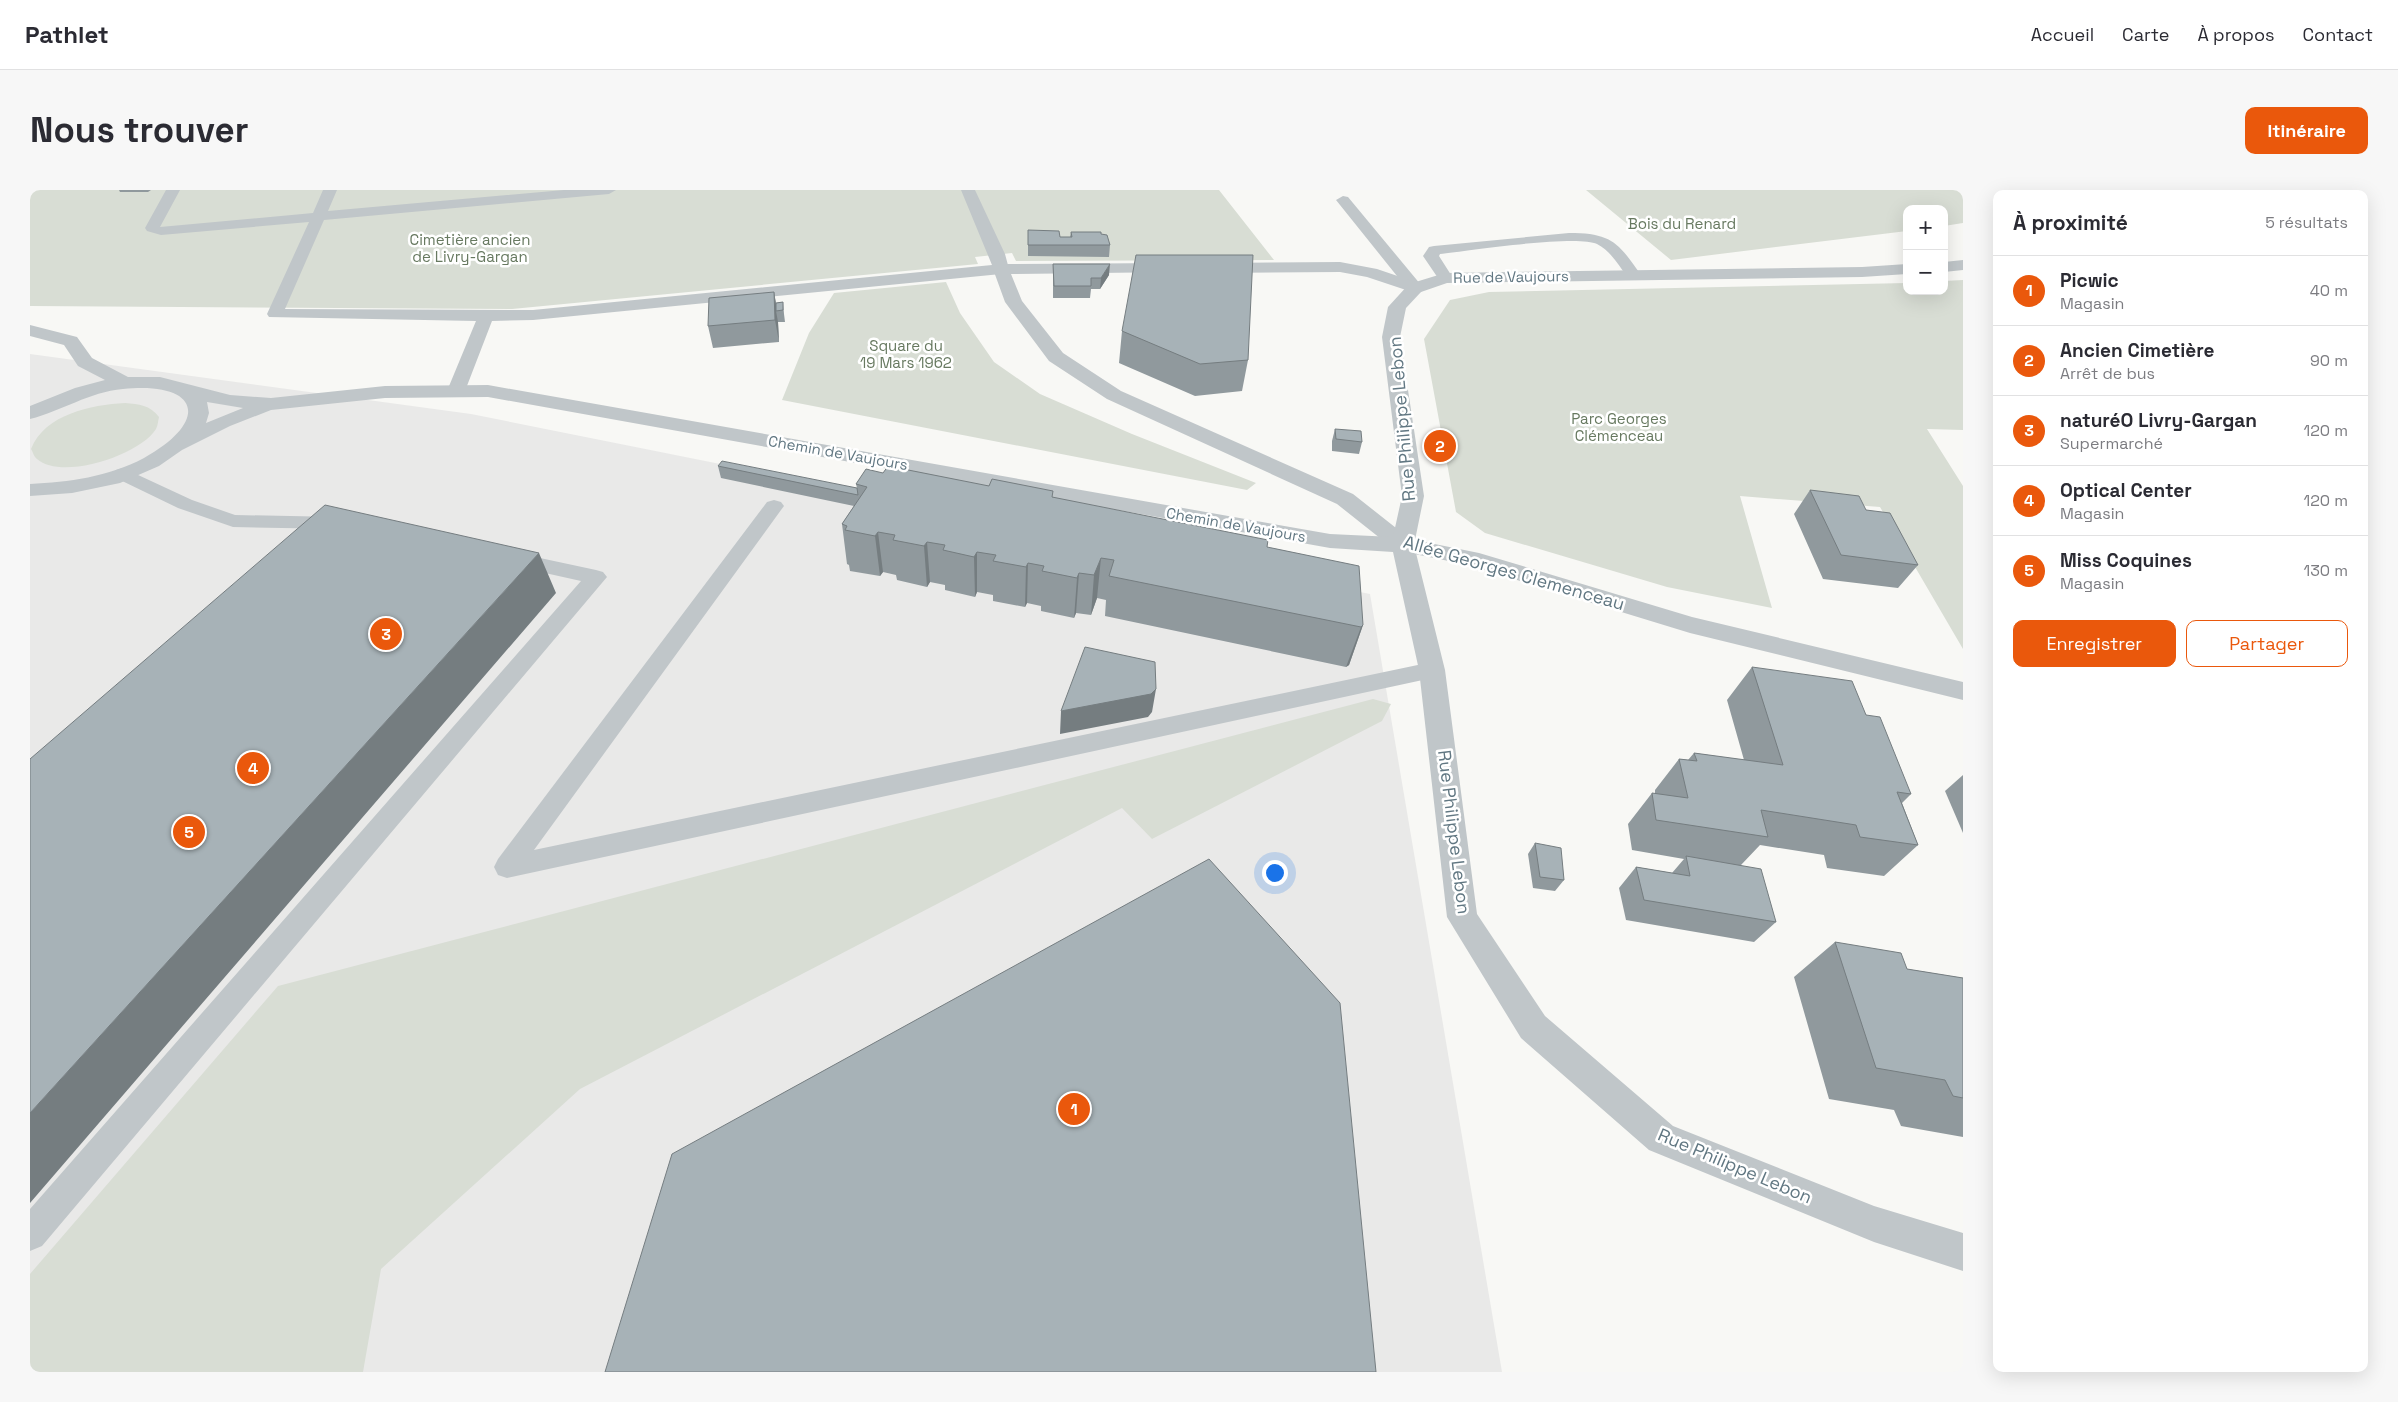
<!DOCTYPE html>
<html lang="fr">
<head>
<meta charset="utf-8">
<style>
	:root { --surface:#fff; --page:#f7f7f7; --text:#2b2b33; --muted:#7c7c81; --line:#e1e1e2; --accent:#ea580c }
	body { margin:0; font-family:"Space Grotesk",sans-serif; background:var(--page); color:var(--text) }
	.controls { position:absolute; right:15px; top:15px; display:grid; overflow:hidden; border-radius:10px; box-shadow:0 5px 20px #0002 }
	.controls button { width:45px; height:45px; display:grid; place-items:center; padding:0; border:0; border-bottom:1px solid var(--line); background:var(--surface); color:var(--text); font:25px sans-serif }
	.you { position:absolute; left:1244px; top:682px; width:18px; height:18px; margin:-12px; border:4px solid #fff; border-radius:50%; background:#1a73e8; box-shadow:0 0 0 8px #1a73e833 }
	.badge { display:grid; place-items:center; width:32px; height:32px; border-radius:50%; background:var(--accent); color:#fff; font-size:16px; font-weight:700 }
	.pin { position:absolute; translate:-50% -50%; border:2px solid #fff; box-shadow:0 1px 5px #0006 }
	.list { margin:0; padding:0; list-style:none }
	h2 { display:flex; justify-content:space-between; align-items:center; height:65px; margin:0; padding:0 20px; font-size:21px }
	h2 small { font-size:16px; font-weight:400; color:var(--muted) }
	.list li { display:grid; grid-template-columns:32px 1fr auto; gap:15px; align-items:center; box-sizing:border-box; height:70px; padding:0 20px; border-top:1px solid var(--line) }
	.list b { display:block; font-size:19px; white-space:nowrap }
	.list p { margin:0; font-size:16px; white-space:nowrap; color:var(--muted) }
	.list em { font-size:16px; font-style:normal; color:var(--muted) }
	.actions { display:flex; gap:10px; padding:15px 20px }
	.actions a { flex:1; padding:11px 0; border:1px solid var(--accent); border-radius:10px; text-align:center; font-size:18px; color:var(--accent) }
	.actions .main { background:var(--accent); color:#fff }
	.map { position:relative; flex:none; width:1933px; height:1182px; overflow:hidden; border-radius:10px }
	header { display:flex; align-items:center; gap:30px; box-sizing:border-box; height:70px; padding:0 25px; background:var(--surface); border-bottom:1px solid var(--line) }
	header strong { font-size:24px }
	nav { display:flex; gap:28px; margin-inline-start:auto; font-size:18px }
	.intro { display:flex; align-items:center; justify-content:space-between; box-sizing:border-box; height:120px; padding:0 30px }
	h1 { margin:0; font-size:35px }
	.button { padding:12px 22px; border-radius:10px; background:var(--accent); color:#fff; font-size:18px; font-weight:700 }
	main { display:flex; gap:30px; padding:0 30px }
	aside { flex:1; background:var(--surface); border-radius:10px; box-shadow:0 5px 20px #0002 }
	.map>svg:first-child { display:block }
	.built { fill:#e9e9e8 }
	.green { fill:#d8ddd4 }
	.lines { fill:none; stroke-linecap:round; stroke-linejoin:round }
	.service { fill:#c0c6c9; fill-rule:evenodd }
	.minor { fill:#c0c6c9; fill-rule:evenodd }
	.tertiary { fill:#c0c6c9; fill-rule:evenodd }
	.wall { fill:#90999d }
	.shaded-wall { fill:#757d80 }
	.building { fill:#a7b2b7; stroke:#757d80 }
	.labels { text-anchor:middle; stroke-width:5; stroke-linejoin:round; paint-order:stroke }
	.far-park-label { font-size:15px; fill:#677960; stroke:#fff }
	.far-street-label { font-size:15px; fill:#617782; stroke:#fff }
	.street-label { font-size:18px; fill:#617782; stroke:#fff }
</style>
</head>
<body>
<header>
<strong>Pathlet</strong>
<nav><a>Accueil</a><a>Carte</a><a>À propos</a><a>Contact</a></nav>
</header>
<div class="intro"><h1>Nous trouver</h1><a class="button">Itinéraire</a></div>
<main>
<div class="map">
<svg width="1933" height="1182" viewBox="0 0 1933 1182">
	<rect width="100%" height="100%" fill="#f8f8f5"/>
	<!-- built -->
	<path class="built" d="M0,164L441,224L1340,404L1472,1182H0Z"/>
	<!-- green -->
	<path class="green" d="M0,0H1189L1244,70L986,71L982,63L945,67L948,74L482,119L0,116Z
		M1556,0H1933V33L1914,36V19H1877V41L1641,70Z
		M1933,90V240L1897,239L1933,296V459L1850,317L1710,306L1742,418L1637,397L1455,343L1426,322L1394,149L1420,110L1459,102L1877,93V101H1914V91Z
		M916,92L930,123L964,172L1010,204L1102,244L1226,293L1217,300L752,210L779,143L804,103Z
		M95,213C109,214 120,215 129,227C128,231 128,235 126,239C110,265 32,291 7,269C4,267 3,262 1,259C15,224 61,215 95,213Z
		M1343,509L1361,514L1352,531L1122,649L1092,618L550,899L351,1079L333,1182H0V1084L248,796Z"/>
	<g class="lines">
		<!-- service -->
		<path class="service" d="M136,0H150L130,37L283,23L293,0H307L298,21L534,0H586L579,4L294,30L255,119L503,120L962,75L931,0H945L975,64L979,79L971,84L503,130L462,131L435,201L432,205H420L417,201L446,131L239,127L237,124L279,32L131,45L117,41L115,38Z
			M1313,6L1318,7L1391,95L1393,98L1391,101H1379L1306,10Z
			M1539,43C1581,43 1588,52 1611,85L1603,90L1598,88C1589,76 1581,61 1567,54C1547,44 1437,61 1410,64L1409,66L1423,88L1415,93L1410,91L1393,66L1399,57L1404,56Z
			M93,278L162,310L205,325L308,327L315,329L318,333L315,337L308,339L203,337L148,318L86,288L83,284L86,280Z
			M744,310L751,312L754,316L751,320L504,660L1402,472L1410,474L1413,480L1410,486L1402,488L477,688L468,685L464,677L468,669L737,312Z
			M482,362L566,380L573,382L577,387L12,1056L0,1061V1019L551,391L475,374L472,369L475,364Z"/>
		<!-- minor -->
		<path class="minor" d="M1310,72L1347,79L1391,94L1394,98L1391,102L1385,103L1337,87L1310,82L1185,83L1179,82L1177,78L1179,74L1185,73Z
			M1142,73L1148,74L1150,78L1148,82L981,84L992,111L1033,163L1091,201L1323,304L1380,349L1449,363L1662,427L1933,492V510L1660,443L1438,375L1365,360L1307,314L1077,209L1019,171L975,112L963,79L965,75L971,74Z"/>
		<!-- tertiary -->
		<path class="tertiary" d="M1933,70V80L1914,82V72Z
			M1877,74V84L1832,87L1417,93L1391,102L1376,118L1370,147L1394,306L1384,355L1415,480L1447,724L1515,826L1643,936L1844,1016L1933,1043V1081L1844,1052L1619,960L1491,848L1417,727L1389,480L1363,362L1300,358L458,207L355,208L241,220L200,236L152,260L129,276L90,293L42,303L0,306V294C39,292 78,287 114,268C181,231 170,191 93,199C59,202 32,221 0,229V216L45,198L75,190L48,176L34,155L0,146V135L47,147L62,168L98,187H130L200,205L241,208L355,196L458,195L1300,344L1363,347L1372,306L1352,147L1358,117L1379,94L1415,83L1832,77ZM177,212L213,218L176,233L179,223Z"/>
	</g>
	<!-- wall -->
	<path class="wall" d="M89,0H121L118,2H90Z
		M998,40L1030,47H1040L1041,42L1071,44L1080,55L1079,67L998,66Z
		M1023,74L1079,85L1070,99H1061L1060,108H1023Z
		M744,102L746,113L753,112L754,124L755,132H748L749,152L683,158L678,136Z
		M1092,141L1218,170L1212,201L1165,206L1089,173Z
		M1305,239L1332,252L1329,264L1302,261V251Z
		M688,276L827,298L826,294L853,283L959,296L1022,307L1237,357L1333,435L1319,475L1316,477L1075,426L1076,410L1067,408L1061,425L1046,423L1044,428L1011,421V416L997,413L995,417L963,411V405L947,402L945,407L915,400V395L900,392L897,397L867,390L866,385L853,382L850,386L820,381L819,375L817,374L812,334L824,316L691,288Z
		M1780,300L1836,320L1888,375L1868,398L1793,389L1764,324Z
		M1722,477L1836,525L1881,604L1872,613L1888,655L1854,686L1797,678L1794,665L1730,655L1711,675L1746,732L1724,752L1596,730L1589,698L1606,677L1642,683L1654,669L1602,660L1598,634L1622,603L1625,604V600L1649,569L1658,570L1664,563L1714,570L1697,510Z
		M1933,585V643L1915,601Z
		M1505,653L1534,690L1525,701L1503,698L1498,664Z
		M1805,752L1877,779L1933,788V947L1871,936L1864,920L1799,909L1764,787Z"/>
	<!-- shaded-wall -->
	<path class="shaded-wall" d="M1080,74L1079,85L1070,99L1071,88Z
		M744,102L747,121H746L748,132L749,152L745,130Z
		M848,342L853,382L850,386L845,346Z
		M897,352L900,392L897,397L894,356Z
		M947,362V402L945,407L944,367Z
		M509,363L526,403L0,1013V923Z
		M1071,368L1067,408L1061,425L1064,385Z
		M998,373L997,413L995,417L996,377Z
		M1049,383L1046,423L1044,428L1047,388Z
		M1333,435L1319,475L1316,477L1331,437Z
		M1126,499L1122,522L1118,527L1030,544L1031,521Z"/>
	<!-- building -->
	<path class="building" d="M998,40L1029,41L1030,47H1042L1041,42H1071V44L1077,45L1080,55H998Z
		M1106,65H1223L1218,170L1170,174L1092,141Z
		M1023,74H1080L1071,88H1061V96H1024Z
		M744,102L745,130L678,136L679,108Z
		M753,112V120L746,121V113Z
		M1305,239L1331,241L1332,252L1306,249Z
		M692,271L827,298L828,305L688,276Z
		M858,276L959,296L962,289L1023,301L1022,307L1238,350L1237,357L1329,376L1333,435L1331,437L1079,386L1084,370L1071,368L1064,385L1049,383L1047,388L1012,381L1014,376L998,373L996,377L963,371L966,365L947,362L944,367L913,360L915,355L897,352L894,356L863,350L865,345L848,342L845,346L815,340L817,336L812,334L837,297L826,294L836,279L853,283Z
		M1780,300L1829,306L1836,320L1860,323L1888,375L1811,365Z
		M295,315L509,363L0,923V569Z
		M1055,457L1125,472L1126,499L1121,504L1031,521Z
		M1722,477L1822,491L1836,525L1850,527L1881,604L1867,602L1888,655L1830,647L1826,635L1731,620L1738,647L1626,630L1622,603L1658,608L1649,569L1667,571L1664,563L1753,575Z
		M1505,653L1531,658L1534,690L1510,687Z
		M1656,666L1731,679L1746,732L1614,710L1606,677L1660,686Z
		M1179,669L1310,813L1346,1182H575L642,964Z
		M1805,752L1871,763L1877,779L1933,788V908L1923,906L1915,890L1846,878Z"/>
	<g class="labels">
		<!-- far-park labels -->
		<g class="far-park-label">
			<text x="1652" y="39">Bois du Renard</text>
			<text x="440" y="55">Cimetière ancien<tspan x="440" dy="17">de Livry-Gargan</tspan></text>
			<text x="876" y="161">Square du<tspan x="876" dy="17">19 Mars 1962</tspan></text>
			<text x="1589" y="234">Parc Georges<tspan x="1589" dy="17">Clémenceau</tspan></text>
		</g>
		<!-- far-street labels -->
		<g class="far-street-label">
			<text transform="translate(1481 87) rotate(-1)" y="5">Rue de Vaujours</text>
			<text transform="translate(808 263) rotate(10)" y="5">Chemin de Vaujours</text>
			<text transform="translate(1206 335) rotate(10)" y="5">Chemin de Vaujours</text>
		</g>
		<!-- street labels -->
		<g class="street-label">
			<text transform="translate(1372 229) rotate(-95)" y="6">Rue Philippe Lebon</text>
			<text transform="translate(1484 383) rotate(16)" y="6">Allée Georges Clemenceau</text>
			<text transform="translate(1424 642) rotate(83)" y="6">Rue Philippe Lebon</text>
			<text transform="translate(1705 976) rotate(23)" y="6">Rue Philippe Lebon</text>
		</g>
	</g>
</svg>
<div class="controls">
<button>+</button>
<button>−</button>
</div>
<div class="you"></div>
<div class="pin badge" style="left:1044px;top:919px">1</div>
<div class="pin badge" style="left:1410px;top:256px">2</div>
<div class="pin badge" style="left:356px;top:444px">3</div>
<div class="pin badge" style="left:223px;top:578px">4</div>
<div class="pin badge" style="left:159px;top:642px">5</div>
</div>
<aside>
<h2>À proximité<small>5 résultats</small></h2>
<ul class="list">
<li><span class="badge">1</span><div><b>Picwic</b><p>Magasin</p></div><em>40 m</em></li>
<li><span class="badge">2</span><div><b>Ancien Cimetière</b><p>Arrêt de bus</p></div><em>90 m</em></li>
<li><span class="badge">3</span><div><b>naturéO Livry-Gargan</b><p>Supermarché</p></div><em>120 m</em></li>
<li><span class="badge">4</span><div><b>Optical Center</b><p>Magasin</p></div><em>120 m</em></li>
<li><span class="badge">5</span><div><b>Miss Coquines</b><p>Magasin</p></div><em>130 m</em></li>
</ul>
<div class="actions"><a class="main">Enregistrer</a><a>Partager</a></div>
</aside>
</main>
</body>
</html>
